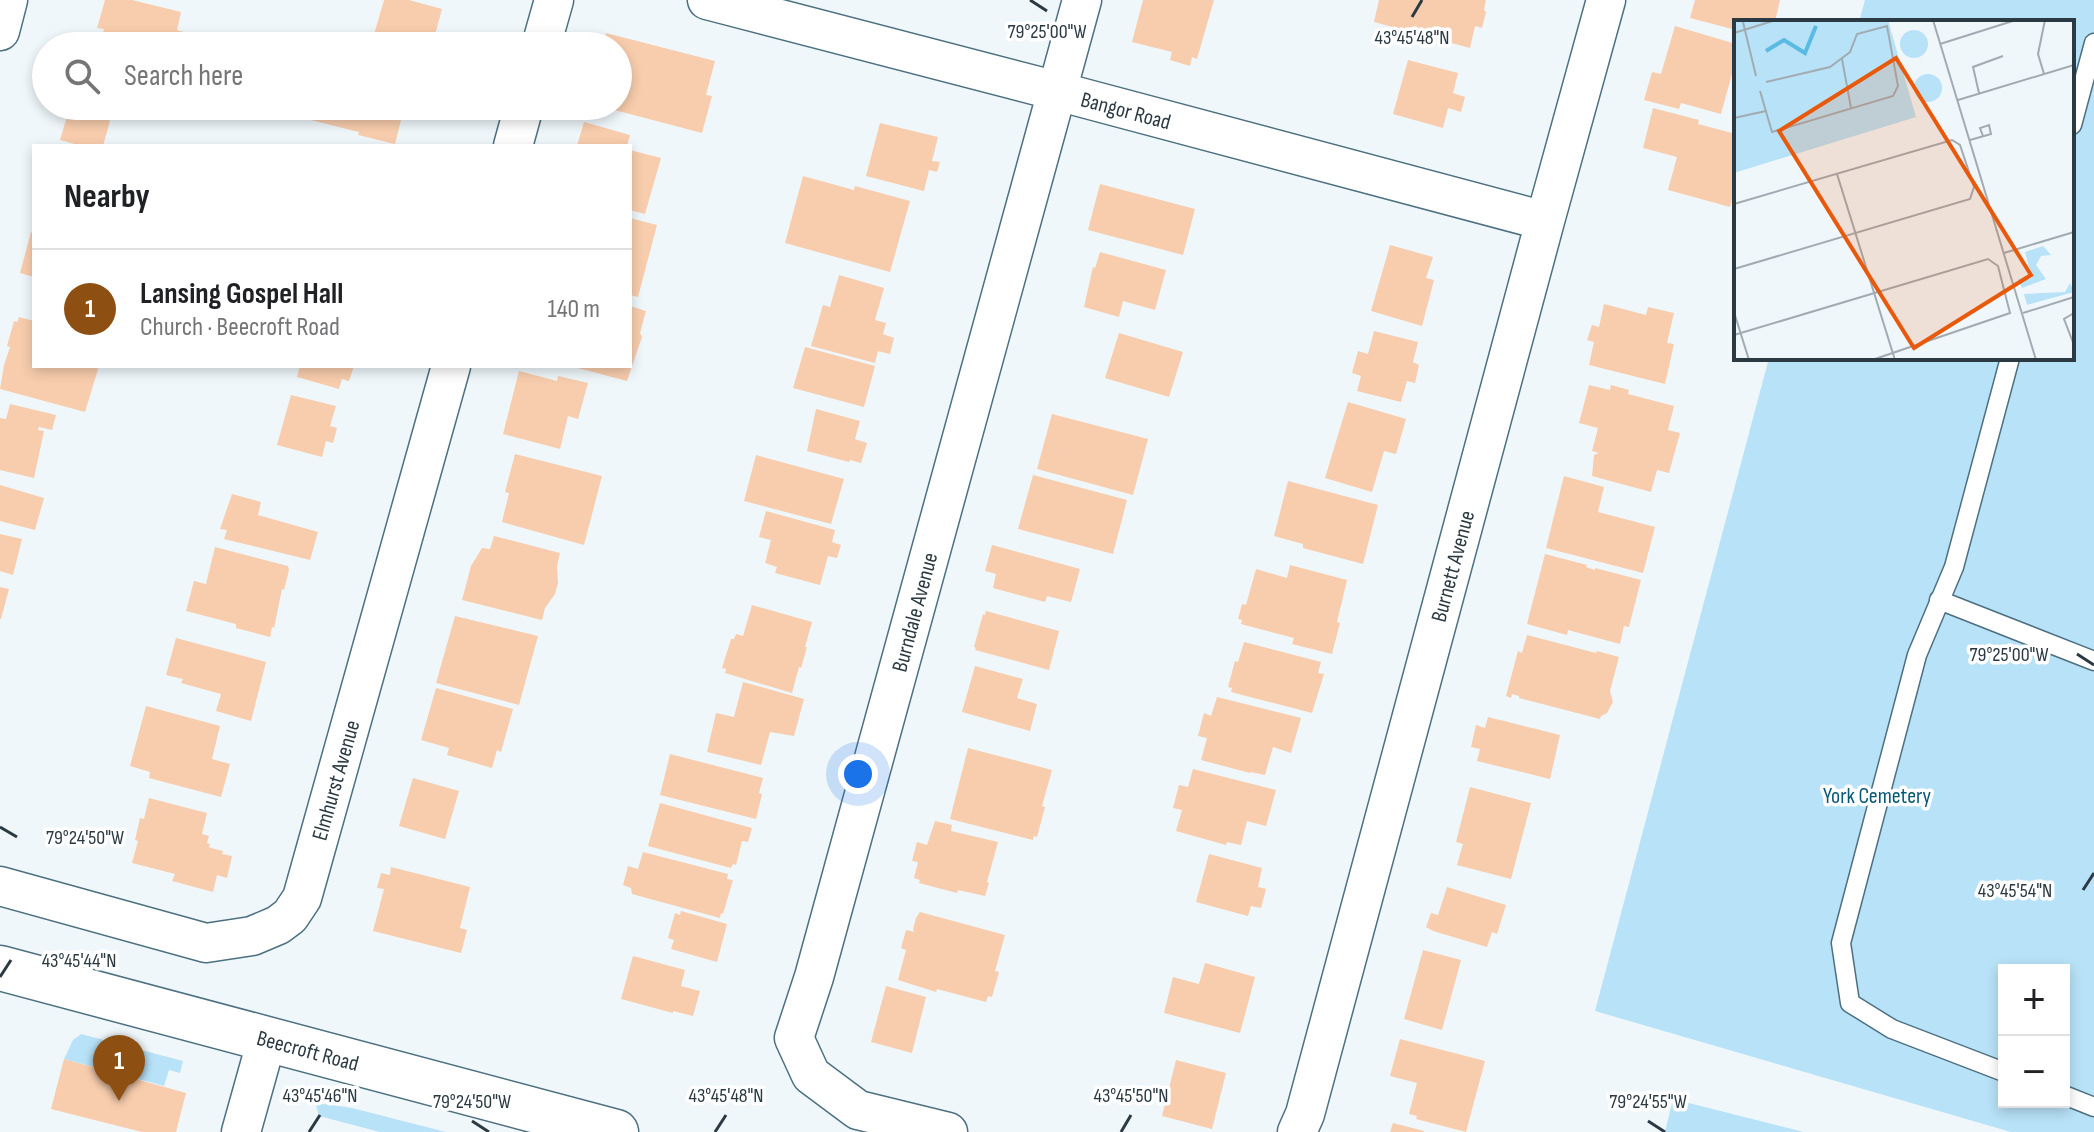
<!DOCTYPE html>
<html lang="en">
<head>
<meta charset="utf-8">
<style>
	:root { --surface:#fff; --page:#f2f2f2; --text:#202124; --muted:#757577; --line:#e0e0e0; --accent:#8d4f12 }
	body { margin:0; font-family:"Sofia Sans Condensed",sans-serif; background:var(--page); color:var(--text) }
	.controls { position:absolute; right:24px; bottom:24px; display:grid; overflow:hidden; border-radius:0px; box-shadow:0 4px 12px #0003 }
	.controls button { width:72px; height:72px; display:grid; place-items:center; padding:0; border:0; border-bottom:2px solid var(--line); background:var(--surface); color:var(--text); font:40px sans-serif }
	.you { position:absolute; left:858px; top:774px; width:28px; height:28px; margin:-20px; border:6px solid #fff; border-radius:50%; background:#1a73e8; box-shadow:0 0 0 12px #1a73e833 }
	.badge { display:grid; place-items:center; width:52px; height:52px; border-radius:50%; background:var(--accent); color:#fff; font-size:26px; font-weight:700 }
	.pin { position:absolute; translate:-50% -66px; filter:drop-shadow(0 2px 4px #0008) }
	.pin::after { content:''; position:absolute; top:42px; width:28px; height:24px; background:inherit; clip-path:polygon(0 0,100% 0,50% 100%) }
	.list { margin:0; padding:0; list-style:none }
	h2 { display:flex; justify-content:space-between; align-items:center; height:104px; margin:0; padding:0 32px; font-size:34px }
	h2 small { font-size:26px; font-weight:400; color:var(--muted) }
	.list li { display:grid; grid-template-columns:52px 1fr auto; gap:24px; align-items:center; box-sizing:border-box; height:120px; padding:0 32px; border-top:2px solid var(--line) }
	.list b { display:block; font-size:30px; white-space:nowrap }
	.list p { margin:0; font-size:26px; white-space:nowrap; color:var(--muted) }
	.list em { font-size:26px; font-style:normal; color:var(--muted) }
	.icon { flex:none; width:44px; height:44px; fill:none; stroke:currentColor; stroke-width:2; stroke-linecap:round; stroke-linejoin:round }
	.map { position:relative; flex:none; width:2094px; height:1132px; overflow:hidden }
	.search { position:absolute; background:var(--surface); box-shadow:0 4px 12px #0003; left:32px; top:32px; width:600px; height:88px; display:flex; align-items:center; gap:20px; box-sizing:border-box; padding:0 28px; border-radius:44px; color:var(--muted); font-size:30px }
	.panel { position:absolute; background:var(--surface); box-shadow:0 4px 12px #0003; left:32px; top:144px; width:600px; height:224px; border-radius:0px }
	.map>svg:first-child { display:block }
	.green { fill:#b8e2f7; fill-rule:evenodd }
	.building { fill:#f8cdad }
	.lines { fill:none; stroke-linecap:round; stroke-linejoin:round }
	.lane-casing { stroke:#4d7081; stroke-width:21 }
	.street-casing { stroke:#4d7081; stroke-width:41 }
	.secondary-casing { stroke:#4d7081; stroke-width:47 }
	.lane { stroke:#fff; stroke-width:18 }
	.street { stroke:#fff; stroke-width:38 }
	.secondary { stroke:#fff; stroke-width:44 }
	.ticks { fill:none; stroke:#2b3a42; stroke-width:3 }
	.labels { text-anchor:middle; stroke-width:7; stroke-linejoin:round; paint-order:stroke }
	.street-label { font-size:22px; fill:#2b3a42; stroke:#fff }
	.park-label { font-size:22px; fill:#095875; stroke:#fff }
	.inset-river { fill:none; stroke:#5bbae4; stroke-width:4 }
	.inset-road { fill:none; stroke:#a1abb1; stroke-width:2 }
	.view { fill:#e8590c; fill-opacity:0.15; stroke:#e8590c; stroke-width:4 }
	.inset-edge { fill:none; stroke:#2b3a42; stroke-width:4 }
	.ticks-label { font-size:20px; text-anchor:middle; fill:#2b3a42; stroke:#fff; stroke-width:7; stroke-linejoin:round; paint-order:stroke }
</style>
</head>
<body>
<div class="map">
<svg width="2094" height="1132" viewBox="0 0 2094 1132">
	<rect width="100%" height="100%" fill="#eff7fb"/>
	<!-- green -->
	<path class="green" d="M1865,0H2094V1132H2011L1595,1011L1769,358H2072V22H1859ZM2004,970H2064V1102H2004Z
		M81,1034L183,1061L180,1073L169,1070L164,1086L64,1059L73,1040Z
		M1673,1099L1804,1132H1665Z
		M325,1104L352,1108L446,1132H380L319,1116L316,1105Z"/>
	<!-- building -->
	<path class="building" d="M105,0H132L181,12L177,30L194,35L191,46H99L104,29L97,28Z
		M384,0H409L442,9L432,46L371,45Z
		M1143,0H1214L1197,59L1192,57L1190,66L1170,60L1172,52L1132,42Z
		M1379,0H1486L1484,10L1486,12L1482,28L1475,26L1470,48L1374,22Z
		M1695,0H1780L1775,22H1736V30L1690,18Z
		M1675,26L1736,44V59L1721,114L1681,103L1679,109L1644,100L1652,72L1661,74Z
		M606,33L715,61L706,95L712,96L702,133L603,107L618,106V46H604Z
		M1408,60L1458,73L1453,93L1465,97L1461,112L1448,108L1443,128L1393,114Z
		M70,106H114L103,146H82L60,140Z
		M310,106H394L403,108V112L395,144L358,135L359,132L307,119Z
		M1653,108L1699,120L1698,124L1736,134V143L1732,158H1736V184L1730,207L1668,190L1677,157L1643,148Z
		M584,122L630,135L627,146H577Z
		M880,123L938,137L932,161L940,162L937,172L929,170L924,191L866,176Z
		M630,150L661,158L645,214L630,210Z
		M803,176L854,190L855,186L910,201L890,272L785,243Z
		M1100,184L1195,209L1183,255L1088,230Z
		M630,218L657,225L638,297L630,295Z
		M31,232L34,233V277L20,273Z
		M1390,245L1433,257L1426,278L1434,280L1422,326L1371,311Z
		M1100,252L1166,270L1155,310L1123,301L1119,317L1084,307L1093,267L1095,268Z
		M839,275L884,288L875,320L886,323L883,334L894,338L890,354L878,351L875,363L811,346L823,305L830,307Z
		M1604,304L1646,315L1648,307L1674,313L1667,343L1674,344L1665,384L1589,365L1594,342L1587,340L1592,325L1599,327Z
		M630,306L646,311L640,333L642,337L627,381L574,367L630,366Z
		M19,317L34,321V366H99L85,412L0,389L4,365L10,347L7,346L14,321L17,322Z
		M1374,331L1418,342L1413,362L1419,365L1415,383L1407,381L1401,402L1357,391L1361,376L1352,373L1358,351L1368,354Z
		M1119,333L1183,352L1169,397L1105,378Z
		M805,347L875,366L864,407L793,388Z
		M300,366H354L349,381L342,379L339,389L297,377Z
		M519,371L557,381L558,376L588,383L578,419L568,416L560,449L503,434Z
		M1589,385L1610,390L1611,385L1629,390L1628,394L1674,406L1668,430L1680,433L1669,473L1657,470L1651,492L1592,476L1594,455L1599,453L1592,451L1598,428L1579,423Z
		M291,395L336,406L330,426L337,428L333,443L326,441L322,457L277,445Z
		M1348,402L1406,419L1396,454L1384,451L1372,492L1325,478Z
		M10,404L56,415L52,430L39,427L38,430L44,431L34,478L0,470V418L6,419Z
		M816,409L860,421L855,439L867,443L861,463L850,460L849,462L807,451Z
		M1052,414L1148,439L1133,495L1037,469Z
		M515,454L602,476L584,545L502,522L509,493L505,492Z
		M756,455L844,479L831,524L744,501Z
		M1033,475L1127,500L1113,554L1018,529Z
		M1564,476L1604,487L1598,512L1655,527L1643,573L1546,548Z
		M1288,481L1378,505L1363,564L1303,548V544L1274,536Z
		M0,485L44,498L35,530L0,521Z
		M232,494L261,502L258,515L318,532L310,560L224,539L227,530L220,529Z
		M766,511L835,530L832,542L841,545L837,558L828,556L820,585L775,573L777,567L765,563L771,540L759,537Z
		M0,534L22,539L13,575L0,571Z
		M494,536L560,553L557,566L558,583L555,594L545,608L542,620L462,600L471,566L482,548L490,549Z
		M992,545L1080,569L1071,602L1047,596L1045,602L993,588L996,574L985,571Z
		M215,547L288,566L289,570L284,590L282,589L274,628L272,627L270,637L236,628V624L186,611L194,581L206,584Z
		M1545,554L1587,565L1586,567L1595,570V568L1641,580L1629,627L1624,626L1620,644L1568,630L1567,635L1527,624Z
		M1290,565L1347,580L1337,622L1340,623L1332,654L1292,644L1294,638L1241,624L1242,620L1238,619L1242,604L1246,605L1256,569L1287,578Z
		M0,587L9,589L1,619H0Z
		M752,605L812,622L805,647H807L801,668L799,667L792,693L725,673L726,669L722,668L731,639H734L736,634L743,636Z
		M986,611L1059,631L1049,670L975,650L976,648L974,647L983,614L985,615Z
		M455,616L538,636L519,705L436,683Z
		M1527,635L1596,653L1597,651L1619,657L1610,691L1613,702L1607,713L1601,716L1600,719L1519,698V696L1512,694L1511,698L1506,696L1518,651L1522,653Z
		M176,638L266,662L251,721L216,711L221,694L181,683L183,679L166,675Z
		M1244,642L1321,662L1318,673L1324,674L1312,713L1231,692L1232,688L1228,687L1235,661L1238,662Z
		M975,666L1023,679L1017,698L1037,704L1030,731L962,712Z
		M743,682L804,699L794,736L770,732L761,765L707,752L716,713L734,717Z
		M436,688L513,709L501,752L497,750L492,768L447,755L449,748L421,740Z
		M1217,697L1301,718L1291,753L1273,747L1265,775L1250,772V773L1201,760L1207,738L1198,736L1204,713L1211,716Z
		M146,706L220,726L212,759L230,764L221,797L149,778L150,772L130,766Z
		M1488,717L1560,735L1550,779L1477,761L1480,749L1471,747L1476,725L1485,728Z
		M968,748L1052,770L1042,806L1045,807L1037,837L1034,836L1033,840L950,819Z
		M670,754L763,778L759,793L762,794L756,819L660,795Z
		M1193,769L1276,790L1266,826L1247,821L1241,845L1227,842L1226,845L1176,831L1182,810L1173,808L1179,785L1188,787Z
		M413,778L459,791L445,839L399,826Z
		M1470,787L1531,803L1511,879L1457,865L1463,844L1456,842Z
		M149,798L207,813L202,834L209,836L207,843L210,844L209,847L211,848L223,851L222,854L232,856L227,878L217,875L213,892L172,881L175,874L132,863L138,841L135,840L140,818L144,819Z
		M660,803L752,828L748,842L742,841L736,865L733,864L731,868L648,846Z
		M935,821L952,825L951,831L998,842L987,882L989,883L985,896L958,890L957,893L919,883L920,880L914,878L918,862L912,861L917,842L927,845Z
		M643,852L728,874L727,879L733,880L723,914L721,913L720,918L632,894L631,888L623,885L628,866L638,869Z
		M1209,854L1262,868L1258,887L1266,889L1261,908L1251,906L1248,916L1196,902Z
		M391,867L470,887L460,928L467,930L461,953L373,931L384,889L377,888L381,873L390,875Z
		M1447,887L1506,905L1497,934L1492,932L1487,947L1433,931L1426,927L1431,913L1438,915Z
		M681,911L727,924L717,962L671,949L674,940L668,938L675,913L680,915Z
		M920,912L1005,935L995,971L999,972L992,997L988,996L986,1002L937,989L936,992L898,980L906,950L901,948L906,930L915,932L913,930L916,918Z
		M1423,950L1461,960L1442,1030L1404,1019Z
		M633,956L685,970L681,986L700,991L693,1016L673,1011V1013L621,999Z
		M1205,963L1255,977L1240,1033L1164,1013L1173,977L1199,984Z
		M886,986L926,997L912,1053L871,1042Z
		M1400,1039L1485,1061L1466,1132L1416,1119L1417,1116L1409,1114L1417,1083L1390,1076Z
		M64,1059L186,1093L176,1132H142L51,1109Z
		M1176,1060L1226,1073L1212,1129L1162,1116Z
		M1393,1123L1424,1131V1132H1390Z"/>
	<g class="lines">
		<defs>
			<path id="lane" d="M2072,125L2094,43
				M1939,600L2094,661
				M2004,1072L1892,1029L1850,1003L1841,943L1917,655L1954,567L2010,358
				M2064,1095L2094,1107"/>
			<path id="street" d="M707,0L1057,91L1545,221
				M0,31L8,0
				M541,46L554,0
				M513,146L524,106
				M0,886L206,943L252,936L278,925L290,916L302,898L451,366
				M241,1132L267,1039
				M948,1132L858,1110L811,1075L794,1038L814,977L1082,0
				M1297,1132L1305,1114L1545,221L1606,0"/>
			<path id="secondary" d="M0,968L616,1132"/>
		</defs>
		<!-- lane casing -->
		<use href="#lane" class="lane-casing"/>
		<!-- street casing -->
		<use href="#street" class="street-casing"/>
		<!-- secondary casing -->
		<use href="#secondary" class="secondary-casing"/>
		<!-- lane -->
		<use href="#lane" class="lane"/>
		<!-- street -->
		<use href="#street" class="street"/>
		<!-- secondary -->
		<use href="#secondary" class="secondary"/>
	</g>
	<!-- ticks -->
	<path class="ticks" d="M1030,0L1047,11M1412,17L1422,0M2077,654L2094,665M0,827L17,837M2083,890L2094,873M0,977L11,960M472,1121L489,1132M1648,1121L1665,1132M309,1132L320,1115M715,1132L726,1115M1121,1132L1131,1115"/>
	<g class="labels">
		<!-- street labels -->
		<g class="street-label">
			<text transform="translate(1126 110) rotate(15)" y="8">Bangor Road</text>
			<text transform="translate(1452 566) rotate(-75)" y="8">Burnett Avenue</text>
			<text transform="translate(914 612) rotate(-75)" y="8">Burndale Avenue</text>
			<text transform="translate(335 780) rotate(-74)" y="8">Elmhurst Avenue</text>
			<text transform="translate(308 1050) rotate(15)" y="8">Beecroft Road</text>
		</g>
		<!-- park labels -->
		<g class="park-label">
			<text x="1877" y="803">York Cemetery</text>
		</g>
	</g>
	<!-- overview -->
	<g transform="translate(1734 20)">
		<rect width="340" height="340" fill="#eff7fb"/>
		<path d="M0,0H154L182,97L0,153ZM166 24a14 14 0 1 1 28 0a14 14 0 1 1-28 0ZM180 68a14 14 0 1 1 28 0a14 14 0 1 1-28 0ZM309,226L317,235L307,236L302,245L312,259L288,268L284,259L298,258L291,232ZM336,263L340,272L293,285L290,274L331,272Z" fill="#b8e2f7"/>
		<path class="inset-river" d="M32,31L50,20L71,33L82,6"/>
		<path class="inset-road" d="M199,0L302,340M9,2L22,56M0,13L42,0M206,24L282,0M108,39L117,88M310,54L304,34L311,0M26,71L38,112L159,76L164,66L153,6L123,14L116,32L96,47L32,62M245,73L239,47L269,36M224,80L340,45M0,98L32,91M236,120L257,114L255,105L246,108L249,116M103,154L161,340M0,184L218,120L226,125L240,167L236,179L0,249M270,233L340,212M0,292L15,340M289,293L340,277M340,293L330,299L340,325M0,315L254,239L264,246L276,293L138,340"/>
		<path class="view" d="M162,38L297,255L180,328L45,111Z"/>
		<rect width="340" height="340" class="inset-edge"/>
	</g>
	<g class="ticks-label">
		<text x="1047" y="38">79°25'00"W</text>
		<text x="1412" y="44">43°45'48"N</text>
		<text x="2009" y="661">79°25'00"W</text>
		<text x="85" y="844">79°24'50"W</text>
		<text x="2015" y="897">43°45'54"N</text>
		<text x="79" y="967">43°45'44"N</text>
		<text x="320" y="1102">43°45'46"N</text>
		<text x="726" y="1102">43°45'48"N</text>
		<text x="1131" y="1102">43°45'50"N</text>
		<text x="472" y="1108">79°24'50"W</text>
		<text x="1648" y="1108">79°24'55"W</text>
	</g>
</svg>
<div class="controls">
<button>+</button>
<button>−</button>
</div>
<div class="you"></div>
<div class="pin badge" style="left:119px;top:1101px">1</div>
<div class="search"><svg class="icon" aria-label="search" viewBox="0 0 24 24"><circle cx="10" cy="10" r="6"/><path d="M15 15l6 6"/></svg>Search here</div>
<section class="panel">
<h2>Nearby<small></small></h2>
<ul class="list">
<li><span class="badge">1</span><div><b>Lansing Gospel Hall</b><p>Church · Beecroft Road</p></div><em>140 m</em></li>
</ul>
</section>
</div>
</body>
</html>
